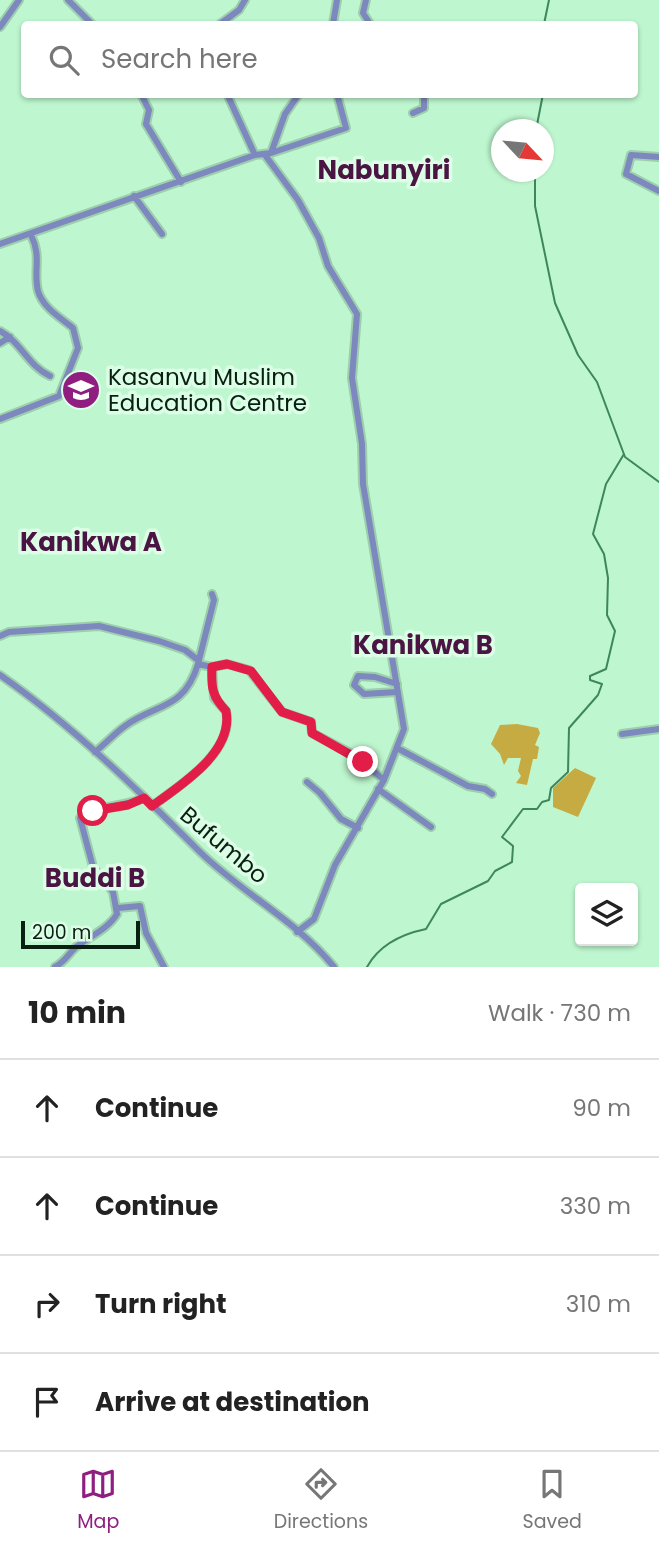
<!DOCTYPE html>
<html lang="en">
<head>
<meta charset="utf-8">
<style>
	:root { --surface:#fff; --page:#f6f6f6; --text:#222; --muted:#767676; --line:#e0e0e0; --accent:#8f1e80 }
	body { margin:0; font-family:Poppins,sans-serif; background:var(--page); color:var(--text) }
	.controls { position:absolute; right:21px; bottom:21px; display:grid; overflow:hidden; border-radius:7px; box-shadow:0 2px 5px #0004 }
	.controls button { width:63px; height:63px; display:grid; place-items:center; padding:0; border:0; border-bottom:2px solid var(--line); background:var(--surface); color:var(--text); font:35px sans-serif }
	.compass { position:absolute; left:491px; top:119px; width:63px; height:63px; border-radius:50%; background:var(--surface); box-shadow:0 2px 5px #0004; rotate:116deg }
	.scale { position:absolute; left:21px; bottom:18px; width:119px; box-sizing:border-box; padding-left:7px; border:4px solid #091f12; border-top:0; font-size:19px; line-height:24px; white-space:nowrap; color:#091f12; -webkit-text-stroke:5px #dcfde6; paint-order:stroke }
	.stop { position:absolute; width:21px; height:21px; margin:-16px; border:5px solid #e11d48; border-radius:50%; background:#fff }
	.stop.end { background:#e11d48; border-color:#fff; box-shadow:0 2px 7px #0008 }
	.list { margin:0; padding:0; list-style:none }
	h2 { display:flex; justify-content:space-between; align-items:center; height:91px; margin:0; padding:0 28px; font-size:30px }
	h2 small { font-size:23px; font-weight:400; color:var(--muted) }
	.list li { display:grid; grid-template-columns:46px 1fr auto; gap:21px; align-items:center; box-sizing:border-box; height:98px; padding:0 28px; border-top:2px solid var(--line) }
	.list b { display:block; font-size:26px; white-space:nowrap }
	.list em { font-size:23px; font-style:normal; color:var(--muted) }
	.icon { flex:none; width:38px; height:38px; fill:none; stroke:currentColor; stroke-width:2; stroke-linecap:round; stroke-linejoin:round }
	.map { position:relative; flex:none; width:659px; height:967px; overflow:hidden }
	.search { position:absolute; background:var(--surface); box-shadow:0 2px 5px #0004; left:21px; right:21px; top:21px; height:77px; display:flex; align-items:center; gap:18px; box-sizing:border-box; padding:0 24px; border-radius:7px; color:var(--muted); font-size:26px }
	.sheet { height:483px; background:var(--surface) }
	nav { display:flex; justify-content:space-around; align-items:center; box-sizing:border-box; height:98px; border-top:2px solid var(--line); background:var(--surface); font-size:19px; color:var(--muted) }
	nav a { display:grid; justify-items:center; gap:4px }
	nav .on { color:var(--accent) }
	.map>svg:first-child { display:block }
	.forest { fill:#c6ab42 }
	.lines { fill:none; stroke-linecap:round; stroke-linejoin:round }
	.stream { stroke:#3e875b; stroke-width:2 }
	.minor-casing { stroke:#9dcfad; stroke-width:10 }
	.minor { stroke:#7d88bf; stroke-width:6 }
	.route { stroke:#e11d48; stroke-width:9 }
	.labels { text-anchor:middle; stroke-width:7; stroke-linejoin:round; paint-order:stroke }
	.poi-label { font-size:23px; fill:#091f12; stroke:#dcfde6; text-anchor:start }
	.street-label { font-size:23px; fill:#091f12; stroke:#dcfde6 }
	.quarter-label { font-size:26px; font-weight:bold; fill:#4a1542; stroke:#dcfde6 }
</style>
</head>
<body>
<div class="map">
<svg width="659" height="967" viewBox="0 0 659 967">
	<rect width="100%" height="100%" fill="#bef6cf"/>
	<!-- forest -->
	<path class="forest" d="M517,724L538,728L540,733L535,745L539,747L537,759H533L527,785L516,783L521,776L518,771L521,758H508L504,765L500,754L491,744L500,725Z
		M575,768L596,778L578,817L553,807V788Z"/>
	<g class="lines">
		<!-- stream -->
		<path class="stream" d="M544,24L549,0
			M536,130L543,94
			M535,172V206L555,303L578,355L597,382L625,457L659,482
			M367,967C379,945 402,934 426,929L441,904L488,881L495,871L512,862L513,846L502,837L523,809H537L542,802L549,800L551,788L568,772L569,728L598,695L602,684L590,680V676L606,669L615,631L607,615L608,578L604,554L593,534L606,484L624,454"/>
		<defs>
			<path id="minor" d="M68,0L92,24
				M366,0L363,13L370,24
				M220,24L239,10L245,0
				M333,24L337,0
				M0,27L19,0
				M141,94L149,110L146,124L181,182
				M227,94L255,155
				M413,113L424,108V94
				M271,153L346,128L337,94
				M265,155L298,200L319,238L328,266L357,314L352,378L362,444L363,484L404,729L384,780L335,865L314,919L297,932
				M659,157L631,155L626,174L659,191
				M134,196L162,234
				M0,244L255,155L271,153L285,114L299,94
				M0,331C21,342 28,366 50,376
				M0,343L10,337
				M0,419L59,396L78,348L73,328C61,318 43,308 38,291C33,271 42,257 31,235
				M0,636L9,632L99,626L159,641L185,650L198,660
				M212,667L227,664L249,670L282,712L311,722L312,733L354,755L384,780
				M0,675C73,726 138,790 200,852C242,893 297,921 334,967
				M397,684L375,677L358,676L354,685L364,694L397,692
				M622,734L659,729
				M397,748L468,786L485,789L492,794
				M95,752C105,744 115,733 125,726C157,703 184,710 198,664
				M307,782L320,793L341,819L358,828
				M378,789L431,827
				M152,806C181,785 235,751 226,711L214,698L212,667L198,664L214,600L212,594
				M118,908L140,906L146,933L164,967
				M55,967C66,961 68,954 76,947C89,937 108,929 117,914L113,892L93,867L80,818C98,805 123,807 144,798"/>
		</defs>
		<!-- minor casing -->
		<use href="#minor" class="minor-casing"/>
		<!-- minor -->
		<use href="#minor" class="minor"/>
	</g>
	<g class="lines">
		<!-- route -->
		<path class="route" d="M93,811L128,805L144,798L152,806C181,785 234,752 226,711C212,696 211,687 212,667L227,664L251,671L282,712L311,722L312,733L363,762"/>
	</g>
	<!-- icons -->
	<defs>
		<symbol id="school-disc" viewBox="-11 -11 22 22"><circle r="9.5" fill="#8f1e80" stroke="#dcfde6"/><path d="M0-5L7-2L0 1L-7-2ZM-4 1L0 2.5L4 1V4Q0 6-4 4Z" fill="#fff"/></symbol>
	</defs>
	<g fill-rule="evenodd">
		<use href="#school-disc" x="59" y="368" width="44" height="44"/>
	</g>
	<g class="labels">
		<!-- poi labels -->
		<g class="poi-label">
			<text x="108" y="385">Kasanvu Muslim<tspan x="108" dy="26">Education Centre</tspan></text>
		</g>
		<!-- street labels -->
		<g class="street-label">
			<text transform="translate(224 845) rotate(40)" y="8">Bufumbo</text>
		</g>
		<!-- quarter labels -->
		<g class="quarter-label">
			<text x="384" y="179">Nabunyiri</text>
			<text x="91" y="551">Kanikwa A</text>
			<text x="423" y="654">Kanikwa B</text>
			<text x="95" y="887">Buddi B</text>
		</g>
	</g>
</svg>
<div class="controls">
<button><svg class="icon" aria-label="layers" viewBox="0 0 24 24"><path d="M12 4l9 5-9 5-9-5zM3 14l9 5 9-5"/></svg></button>
</div>
<svg class="compass" viewBox="-18 -18 36 36"><path d="M0-13l5 13h-10z" fill="#e53935"/><path d="M0 13l5-13h-10z" fill="#767676"/></svg>
<div class="scale">200 m</div>
<div class="stop" style="left:93px;top:811px"></div>
<div class="stop end" style="left:363px;top:762px"></div>
<div class="search"><svg class="icon" aria-label="search" viewBox="0 0 24 24"><circle cx="10" cy="10" r="6"/><path d="M15 15l6 6"/></svg>Search here</div>
</div>
<section class="sheet">
<h2>10 min<small>Walk · 730 m</small></h2>
<ul class="list">
<li><svg class="icon" aria-label="ahead" viewBox="0 0 24 24"><path d="M12 20V5M6 11l6-6 6 6"/></svg><div><b>Continue</b></div><em>90 m</em></li>
<li><svg class="icon" aria-label="ahead" viewBox="0 0 24 24"><path d="M12 20V5M6 11l6-6 6 6"/></svg><div><b>Continue</b></div><em>330 m</em></li>
<li><svg class="icon" aria-label="right" viewBox="0 0 24 24"><path d="M7 20v-9h11M14 6l5 5-5 5"/></svg><div><b>Turn right</b></div><em>310 m</em></li>
<li><svg class="icon" aria-label="arrive" viewBox="0 0 24 24"><path d="M6 21V4h12l-3 4 3 4H6"/></svg><div><b>Arrive at destination</b></div></li>
</ul>
</section>
<nav>
<a class="on"><svg class="icon" aria-label="map" viewBox="0 0 24 24"><path d="M3 6l6-2 6 2 6-2v14l-6 2-6-2-6 2zM9 4v14M15 6v14"/></svg>Map</a>
<a><svg class="icon" aria-label="directions" viewBox="0 0 24 24"><path d="M12 3l9 9-9 9-9-9zM9 14v-3h6M13 9l2 2-2 2"/></svg>Directions</a>
<a><svg class="icon" aria-label="saved" viewBox="0 0 24 24"><path d="M7 4h10v16l-5-4-5 4z"/></svg>Saved</a>
</nav>
</body>
</html>
